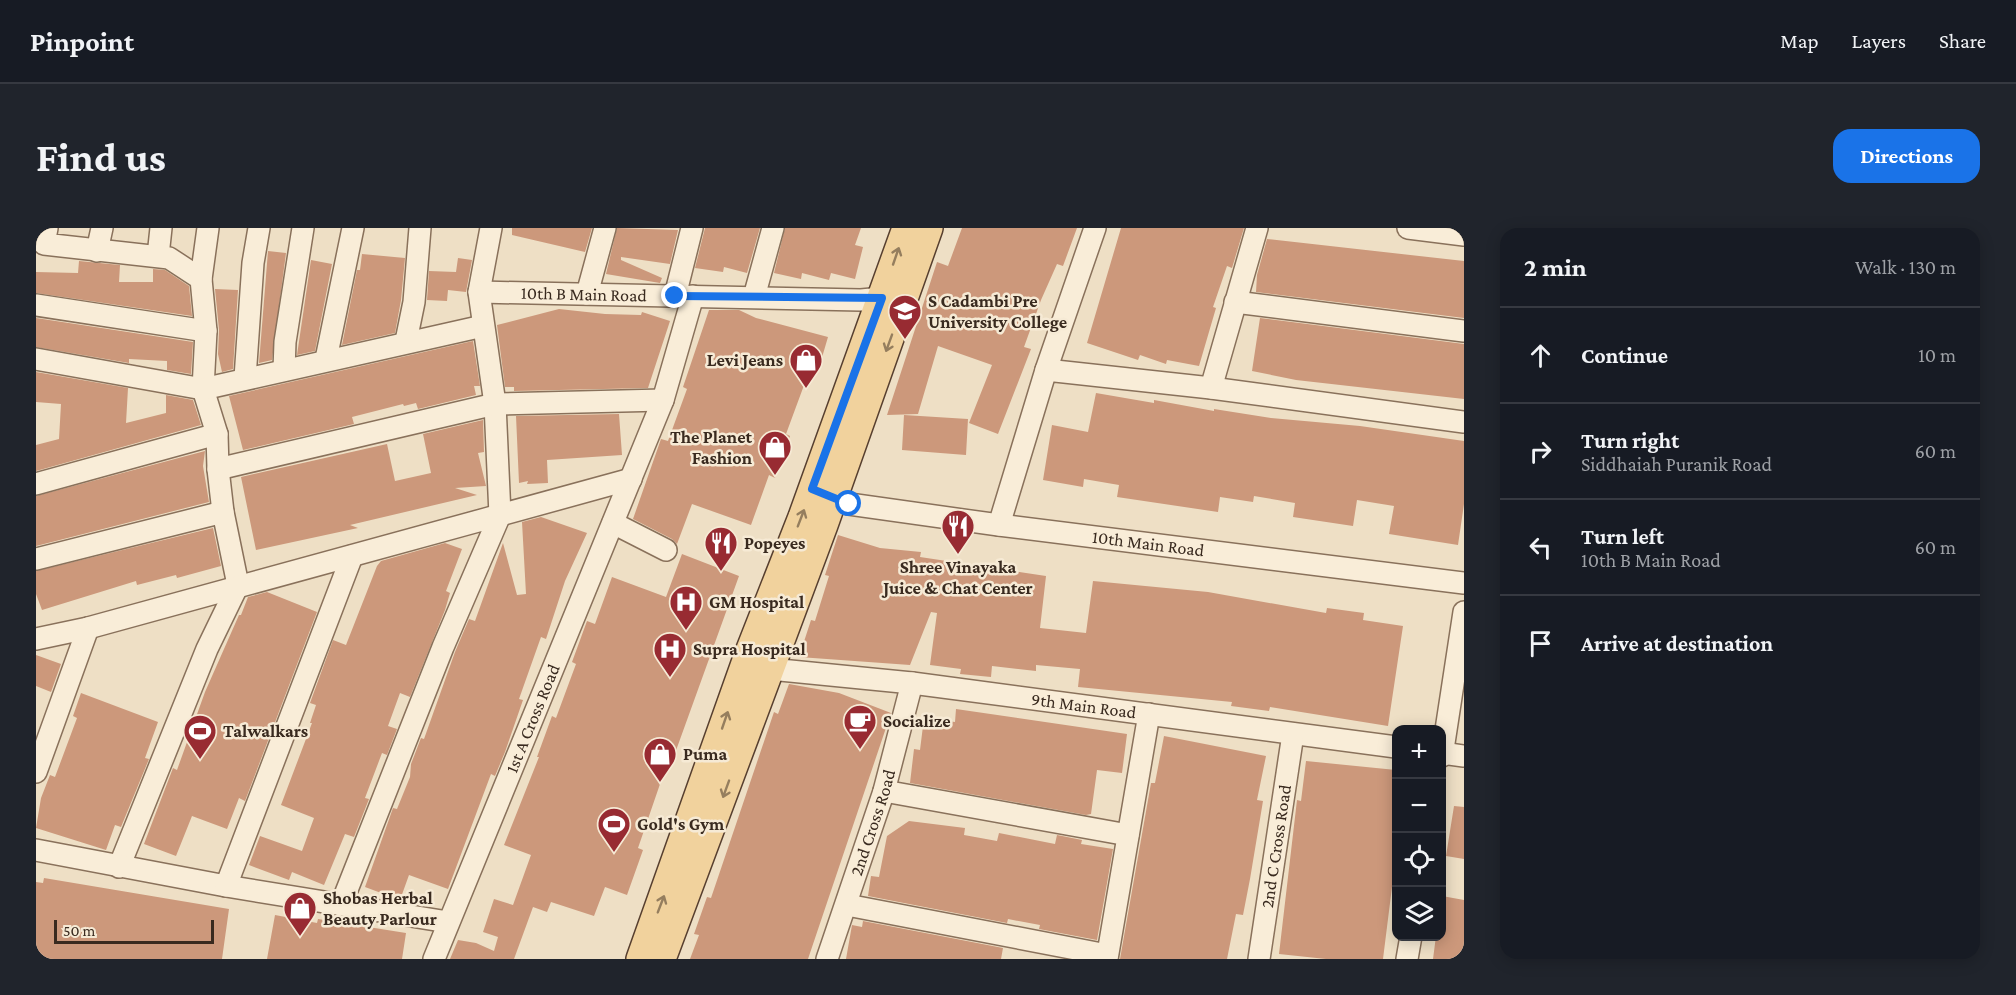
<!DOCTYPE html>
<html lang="en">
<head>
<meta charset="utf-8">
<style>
	:root { --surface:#171b24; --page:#20242c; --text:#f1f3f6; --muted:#9ea1a6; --line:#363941; --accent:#1a73e8 }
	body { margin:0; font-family:"Crimson Pro",serif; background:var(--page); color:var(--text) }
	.controls { position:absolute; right:18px; bottom:18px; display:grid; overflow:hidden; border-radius:12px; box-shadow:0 3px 15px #0003 }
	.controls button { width:54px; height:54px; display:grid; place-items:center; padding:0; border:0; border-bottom:2px solid var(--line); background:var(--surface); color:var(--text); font:30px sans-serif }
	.scale { position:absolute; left:18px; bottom:15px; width:160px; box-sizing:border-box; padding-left:6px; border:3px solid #392a1f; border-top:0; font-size:16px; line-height:21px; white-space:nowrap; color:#392a1f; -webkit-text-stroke:4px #f6ead5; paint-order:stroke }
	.stop { position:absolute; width:18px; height:18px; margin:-14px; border:4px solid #1a73e8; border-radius:50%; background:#fff }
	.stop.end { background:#1a73e8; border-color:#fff; box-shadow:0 2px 6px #0008 }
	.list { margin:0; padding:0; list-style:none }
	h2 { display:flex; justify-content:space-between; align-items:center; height:78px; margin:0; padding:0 24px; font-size:26px }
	h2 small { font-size:20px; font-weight:400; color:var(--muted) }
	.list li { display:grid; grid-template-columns:39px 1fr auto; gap:18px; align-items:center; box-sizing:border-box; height:96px; padding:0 24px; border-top:2px solid var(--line) }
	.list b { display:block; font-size:22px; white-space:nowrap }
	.list p { margin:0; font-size:20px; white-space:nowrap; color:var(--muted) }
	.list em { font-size:20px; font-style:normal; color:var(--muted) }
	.icon { flex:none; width:33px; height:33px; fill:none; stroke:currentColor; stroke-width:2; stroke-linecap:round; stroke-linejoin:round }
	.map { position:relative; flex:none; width:1428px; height:731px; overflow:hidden; border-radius:18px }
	header { display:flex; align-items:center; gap:36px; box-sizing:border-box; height:84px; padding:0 30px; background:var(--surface); border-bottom:2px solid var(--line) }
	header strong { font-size:28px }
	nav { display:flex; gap:33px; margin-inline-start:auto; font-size:21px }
	.intro { display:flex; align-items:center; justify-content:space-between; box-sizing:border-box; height:144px; padding:0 36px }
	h1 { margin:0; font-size:42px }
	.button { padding:15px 27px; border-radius:18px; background:var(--accent); color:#fff; font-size:21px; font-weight:700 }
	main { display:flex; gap:36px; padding:0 36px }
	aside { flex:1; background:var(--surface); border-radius:18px; box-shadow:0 3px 15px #0003 }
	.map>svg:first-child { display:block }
	.building { fill:#cc987b }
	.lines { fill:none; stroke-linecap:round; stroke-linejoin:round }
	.minor-casing { stroke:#89715b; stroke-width:24 }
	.major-casing { stroke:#573f2f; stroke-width:30 }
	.minor { stroke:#f9edd8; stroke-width:21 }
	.major { stroke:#f1d29d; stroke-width:27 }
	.oneway { stroke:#957e5e }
	.route { stroke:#1a73e8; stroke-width:8 }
	.labels { text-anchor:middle; stroke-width:5; stroke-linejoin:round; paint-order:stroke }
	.street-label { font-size:18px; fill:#392a1f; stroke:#f6ead5 }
	.poi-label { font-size:18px; font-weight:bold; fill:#392a1f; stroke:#f6ead5; text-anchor:start }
</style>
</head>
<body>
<header>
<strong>Pinpoint</strong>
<nav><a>Map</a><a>Layers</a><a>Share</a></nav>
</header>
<div class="intro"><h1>Find us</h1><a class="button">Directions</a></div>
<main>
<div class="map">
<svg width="1428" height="731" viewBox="0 0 1428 731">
	<rect width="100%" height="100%" fill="#eedfc5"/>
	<!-- building -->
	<path class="building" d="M476,0H556L549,24L476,7Z
		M581,0L642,2L634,36L585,29V32L626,50L624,55L570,46Z
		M669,0H724L711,45L688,39L687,44L659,40Z
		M749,0H825L819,17L827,19L819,51L795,45L793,52L766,45L765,51L738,45Z
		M926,0H1041L1027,38L1021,36L1005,72L988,119L995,121L962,206L933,195L956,137L902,118L882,186L851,187L901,34L912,38Z
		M1085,0H1208L1196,40L1191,38L1177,79L1180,80L1163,138L1131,132L1130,136L1104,127L1102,132L1051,115Z
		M1231,11L1428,33V90L1220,64L1221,47Z
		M232,23L250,25L236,132L223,135Z
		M326,26L369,30L365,72L359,105L306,117L321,42H324Z
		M422,30L436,32L430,64L412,62L411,73L391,72L393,43L420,44Z
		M275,32L296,36L279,123L261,127Z
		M43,33L84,37L83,54H117V41L129,42L153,58L156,88L0,65V44L42,45Z
		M179,61L202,62L197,141L186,144L182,126L183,102Z
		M523,81L569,86L605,87L606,84L634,93L612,160L478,163V159H469L461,97Z
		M673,82H703L720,90L792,109L782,143L774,141L750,206L754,208L739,250L733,247L715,297L656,276L641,316L636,311L597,291L625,211L632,213L651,161L647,159Z
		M0,90L157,114L155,146L131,142V133L93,131V135L0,119Z
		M1224,90L1428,116V171L1260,152L1216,143Z
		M437,113L444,158H438L440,167L382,181L380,175L368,178L367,176L316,189L318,196L207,222L193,168Z
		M0,144L92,160L90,195L130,185V167L157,172L165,197L0,243V217L23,211L25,176L0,174Z
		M1060,165L1118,175V172L1178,183V181L1235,190L1324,198L1428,213V276L1422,317L1353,306L1358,278L1321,272L1317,298L1257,289L1259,275L1218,268L1217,274L1184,269L1182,284L1081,269L1083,257L1048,251L1047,259L1007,252L1016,197L1052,204Z
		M583,186L586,227L511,232L512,255L491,256L492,253L483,255L480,188Z
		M868,187L932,191L930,227L866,222Z
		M447,192L448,224L442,225L450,258L419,260L441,267L314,297L322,300L220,322L205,249L351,216L359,253L395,245L387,206Z
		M169,223L167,238L173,274L0,318V268Z
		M505,289L551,305L529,353L510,411L505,409L483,471L487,472L469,524L459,548L455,546L412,661L373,647L364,672L329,659L357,580L361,581L374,549L375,536L385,510L388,511L419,424L433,391L439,393L467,315L481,367L490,366L486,294Z
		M177,300L185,338L141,350L140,347L101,357L100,353L6,382L0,366V343Z
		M802,307L844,320L885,324L884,329L1010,348L1004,400L1050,405L1057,353L1172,364L1290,385L1291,380L1328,385L1327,392L1367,398L1352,498L1234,479L1233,483L1195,478L1196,474L1042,459L1044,441L1000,437V443L956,438L955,449L924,446L925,441L894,437L901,385L895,384L874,437L763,429L775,392L779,393L793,348L789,347Z
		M409,315L426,321L410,363L414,365L409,382L374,469L364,465L352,498L361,501L351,527L346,525L329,570L333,571L318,609L309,606L288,657L256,644L253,652L213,637L224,608L266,623L278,590L245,577L276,495H274L280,477L274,475L297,412L310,417L341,338L345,333Z
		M646,326L703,348L638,528L634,527L602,620L607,622L591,667L569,659L558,688L515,674L511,684L497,679L478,731H414L422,712L440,715L458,723L462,709L447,704L458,671L477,677L495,627L468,617L503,529H501L516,488L520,490L540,436L536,434L551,393L559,396L576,349L630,369Z
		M231,364L281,384L209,573L203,570L191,601L156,588L140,628L108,616L137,540L141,542L169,464L203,387H205L212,369Z
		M0,427L25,436L15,464L0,458Z
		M753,456L803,465L855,485L772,731H654L663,707L658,706L671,669L675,670L738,484L742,486Z
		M45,465L122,494L109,530L113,531L85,599L79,597L70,622L0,600L5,570L14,547L19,549L41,490L37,488Z
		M920,481L1091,506L1086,545L1061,542L1055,586L1050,587L874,555L878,521L884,522L888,490L919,494Z
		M1128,508L1230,528L1221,572L1227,573L1214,651L1207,687L1200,686L1191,731H1084L1115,555H1119Z
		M1270,533L1360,542V627L1347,731H1290L1243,726L1261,572L1265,573Z
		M1418,578L1428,579V631L1410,628Z
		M873,593L929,600L928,607L961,613L963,605L1019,616L1021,607L1046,612L1045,616L1077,621L1061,712L1003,701L1004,697L972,691L971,695L832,668L835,648L843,649L851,608Z
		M8,650L193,681L186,731H0V654L7,655Z
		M1406,668L1428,672V731H1397L1400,708H1406Z
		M239,687L281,695L282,691L370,705L366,731H231Z
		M827,693L967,720L965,731H810L816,697L826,699Z"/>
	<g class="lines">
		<defs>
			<g id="minor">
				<path d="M11,0L8,16L133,30L165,51L170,103L167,161L181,206L182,241L187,284L202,357L171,421L83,639"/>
				<path d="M455,0L443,64L459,176L464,287L595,251"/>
				<path d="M1372,0L1428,7"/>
				<path d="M61,23L66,0"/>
				<path d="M122,28L125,0"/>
				<path d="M165,51L172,0"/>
				<path id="s1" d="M443,64L825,72L846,70L859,73"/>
				<path d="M551,66L569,0"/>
				<path d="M639,68L656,0"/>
				<path d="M718,69L737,0"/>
				<path d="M1199,74L1428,103"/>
				<path d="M0,77L170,103"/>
				<path d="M370,113L378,74L384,0"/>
				<path d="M0,131L167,161L447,98"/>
				<path d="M290,131L317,0"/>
				<path d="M248,142L249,114L267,0"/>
				<path d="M1010,142L1059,0"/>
				<path d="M209,150L217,35L223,0"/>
				<path d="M1175,160L1221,0"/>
				<path d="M182,241L459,176L627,172"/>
				<path d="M0,256L181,206"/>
				<path id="s2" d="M785,265L813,276L963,297L1428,355"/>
				<path d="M577,295L630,322"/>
				<path d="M963,297L1010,142L1175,160L1428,194"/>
				<path d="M0,331L187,284"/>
				<path d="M0,411L52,400L464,287"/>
				<path id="s3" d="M734,441L876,455L1360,519"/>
				<path d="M1406,525L1428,528"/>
				<path d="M1406,528L1428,384"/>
				<path d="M0,544L52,400"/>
				<path d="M848,563L1092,607"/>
				<path d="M0,622L190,658L412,694"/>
				<path d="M190,658L316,328"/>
				<path d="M305,677L407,419L464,287"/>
				<path d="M811,677L1071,727"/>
				<path id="s4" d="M398,731L627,172L657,68"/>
				<path id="s5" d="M791,731L848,563L876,455"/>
				<path d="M1071,731L1113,486"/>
				<path id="s6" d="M1223,731L1257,506"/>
				<path d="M1371,731L1375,708"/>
			</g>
			<path id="major" d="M604,731L713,424L766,289L870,0
				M626,731L788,297L893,0"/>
		</defs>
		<!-- minor casing -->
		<use href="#minor" class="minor-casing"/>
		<!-- major casing -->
		<use href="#major" class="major-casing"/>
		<!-- minor -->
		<use href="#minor" class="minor"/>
		<!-- major -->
		<use href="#major" class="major"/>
	</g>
	<!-- one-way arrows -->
	<defs><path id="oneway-shaft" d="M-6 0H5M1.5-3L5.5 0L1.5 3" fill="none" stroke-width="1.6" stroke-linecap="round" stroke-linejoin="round" transform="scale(1.5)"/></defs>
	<g class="oneway">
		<use href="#oneway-shaft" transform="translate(860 28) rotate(-71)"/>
		<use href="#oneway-shaft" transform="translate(853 115) rotate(110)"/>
		<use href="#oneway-shaft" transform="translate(765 290) rotate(-69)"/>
		<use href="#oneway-shaft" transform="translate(689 492) rotate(-71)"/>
		<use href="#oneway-shaft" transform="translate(690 561) rotate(110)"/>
		<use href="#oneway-shaft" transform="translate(625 676) rotate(-69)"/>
	</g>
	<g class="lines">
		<!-- route -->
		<path class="route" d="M639,68L846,70L776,261L813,276"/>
	</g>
	<!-- icons -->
	<defs>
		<symbol id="university-pin" viewBox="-11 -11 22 30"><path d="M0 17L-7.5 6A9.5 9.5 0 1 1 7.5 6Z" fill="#982b32" stroke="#f6ead5"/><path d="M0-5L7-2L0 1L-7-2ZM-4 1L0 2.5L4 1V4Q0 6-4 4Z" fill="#fff"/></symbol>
		<symbol id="shop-pin" viewBox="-11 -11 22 30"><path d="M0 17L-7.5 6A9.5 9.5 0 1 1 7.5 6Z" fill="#982b32" stroke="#f6ead5"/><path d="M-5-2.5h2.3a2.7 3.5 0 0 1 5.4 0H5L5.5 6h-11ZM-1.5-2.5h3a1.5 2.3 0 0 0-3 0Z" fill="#fff"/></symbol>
		<symbol id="restaurant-pin" viewBox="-11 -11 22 30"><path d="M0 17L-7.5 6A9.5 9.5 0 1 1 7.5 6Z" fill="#982b32" stroke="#f6ead5"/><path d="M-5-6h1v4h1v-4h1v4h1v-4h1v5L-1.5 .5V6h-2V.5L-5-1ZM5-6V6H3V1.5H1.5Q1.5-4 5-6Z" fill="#fff"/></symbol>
		<symbol id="hospital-pin" viewBox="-11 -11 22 30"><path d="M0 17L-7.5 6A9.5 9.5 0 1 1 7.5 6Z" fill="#982b32" stroke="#f6ead5"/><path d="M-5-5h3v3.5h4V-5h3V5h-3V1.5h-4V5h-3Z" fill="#fff"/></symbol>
		<symbol id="cafe-pin" viewBox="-11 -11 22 30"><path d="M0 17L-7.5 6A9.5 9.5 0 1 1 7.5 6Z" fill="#982b32" stroke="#f6ead5"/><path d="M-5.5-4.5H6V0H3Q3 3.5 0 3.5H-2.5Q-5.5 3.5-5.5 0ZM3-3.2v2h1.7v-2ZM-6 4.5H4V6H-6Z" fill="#fff"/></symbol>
		<symbol id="stadium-pin" viewBox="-11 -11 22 30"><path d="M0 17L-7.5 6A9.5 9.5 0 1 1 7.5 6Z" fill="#982b32" stroke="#f6ead5"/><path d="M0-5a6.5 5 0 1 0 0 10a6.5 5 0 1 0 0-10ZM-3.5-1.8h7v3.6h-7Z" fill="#fff"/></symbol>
	</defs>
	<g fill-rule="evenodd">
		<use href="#university-pin" x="850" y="64" width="38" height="52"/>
		<use href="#shop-pin" x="751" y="113" width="38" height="52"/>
		<use href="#shop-pin" x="720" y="200" width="38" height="52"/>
		<use href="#restaurant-pin" x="903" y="279" width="38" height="52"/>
		<use href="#restaurant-pin" x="666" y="296" width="38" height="52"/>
		<use href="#hospital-pin" x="631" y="355" width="38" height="52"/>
		<use href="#hospital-pin" x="615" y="402" width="38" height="52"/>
		<use href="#cafe-pin" x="805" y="474" width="38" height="52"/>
		<use href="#stadium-pin" x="145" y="484" width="38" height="52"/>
		<use href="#shop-pin" x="605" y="507" width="38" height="52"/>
		<use href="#stadium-pin" x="559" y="577" width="38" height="52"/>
		<use href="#shop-pin" x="245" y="661" width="38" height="52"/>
	</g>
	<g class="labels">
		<!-- street labels -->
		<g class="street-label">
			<text dy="6" stroke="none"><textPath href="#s1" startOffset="105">10th B Main Road</textPath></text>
			<text dy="6" stroke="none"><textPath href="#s2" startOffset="332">10th Main Road</textPath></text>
			<text dy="6" stroke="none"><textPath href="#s3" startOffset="316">9th Main Road</textPath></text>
			<text dy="6" stroke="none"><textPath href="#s4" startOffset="260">1st A Cross Road</textPath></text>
			<text dy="6" stroke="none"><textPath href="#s5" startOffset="144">2nd Cross Road</textPath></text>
			<text dy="6" stroke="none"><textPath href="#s6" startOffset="114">2nd C Cross Road</textPath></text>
		</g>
		<!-- poi labels -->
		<g class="poi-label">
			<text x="892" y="79">S Cadambi Pre<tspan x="892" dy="21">University College</tspan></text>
			<text x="747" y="138" text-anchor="end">Levi Jeans</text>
			<text x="716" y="215" text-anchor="end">The Planet<tspan x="716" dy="21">Fashion</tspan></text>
			<text x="708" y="321">Popeyes</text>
			<text x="922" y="345" text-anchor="middle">Shree Vinayaka<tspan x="922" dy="21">Juice &amp; Chat Center</tspan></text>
			<text x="673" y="380">GM Hospital</text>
			<text x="657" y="427">Supra Hospital</text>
			<text x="847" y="499">Socialize</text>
			<text x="187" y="509">Talwalkars</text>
			<text x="647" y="532">Puma</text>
			<text x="601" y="602">Gold's Gym</text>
			<text x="287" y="676">Shobas Herbal<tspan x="287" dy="21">Beauty Parlour</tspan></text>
		</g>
	</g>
</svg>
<div class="controls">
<button>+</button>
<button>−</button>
<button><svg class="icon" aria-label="locate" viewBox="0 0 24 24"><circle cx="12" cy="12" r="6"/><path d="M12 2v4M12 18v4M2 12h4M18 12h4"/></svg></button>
<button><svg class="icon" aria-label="layers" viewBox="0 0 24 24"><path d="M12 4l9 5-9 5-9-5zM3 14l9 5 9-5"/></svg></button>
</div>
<div class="scale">50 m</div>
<div class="stop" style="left:813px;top:276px"></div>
<div class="stop end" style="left:639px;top:68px"></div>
</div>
<aside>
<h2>2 min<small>Walk · 130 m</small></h2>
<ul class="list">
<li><svg class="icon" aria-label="ahead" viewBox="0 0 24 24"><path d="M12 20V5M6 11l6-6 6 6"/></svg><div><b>Continue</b></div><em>10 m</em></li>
<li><svg class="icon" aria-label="right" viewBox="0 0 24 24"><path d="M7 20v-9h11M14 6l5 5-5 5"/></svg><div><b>Turn right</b><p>Siddhaiah Puranik Road</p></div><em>60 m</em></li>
<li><svg class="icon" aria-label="left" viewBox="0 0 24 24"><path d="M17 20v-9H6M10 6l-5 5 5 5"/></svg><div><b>Turn left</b><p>10th B Main Road</p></div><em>60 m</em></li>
<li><svg class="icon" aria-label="arrive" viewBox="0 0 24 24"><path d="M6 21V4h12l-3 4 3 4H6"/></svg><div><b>Arrive at destination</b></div></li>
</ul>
</aside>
</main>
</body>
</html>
